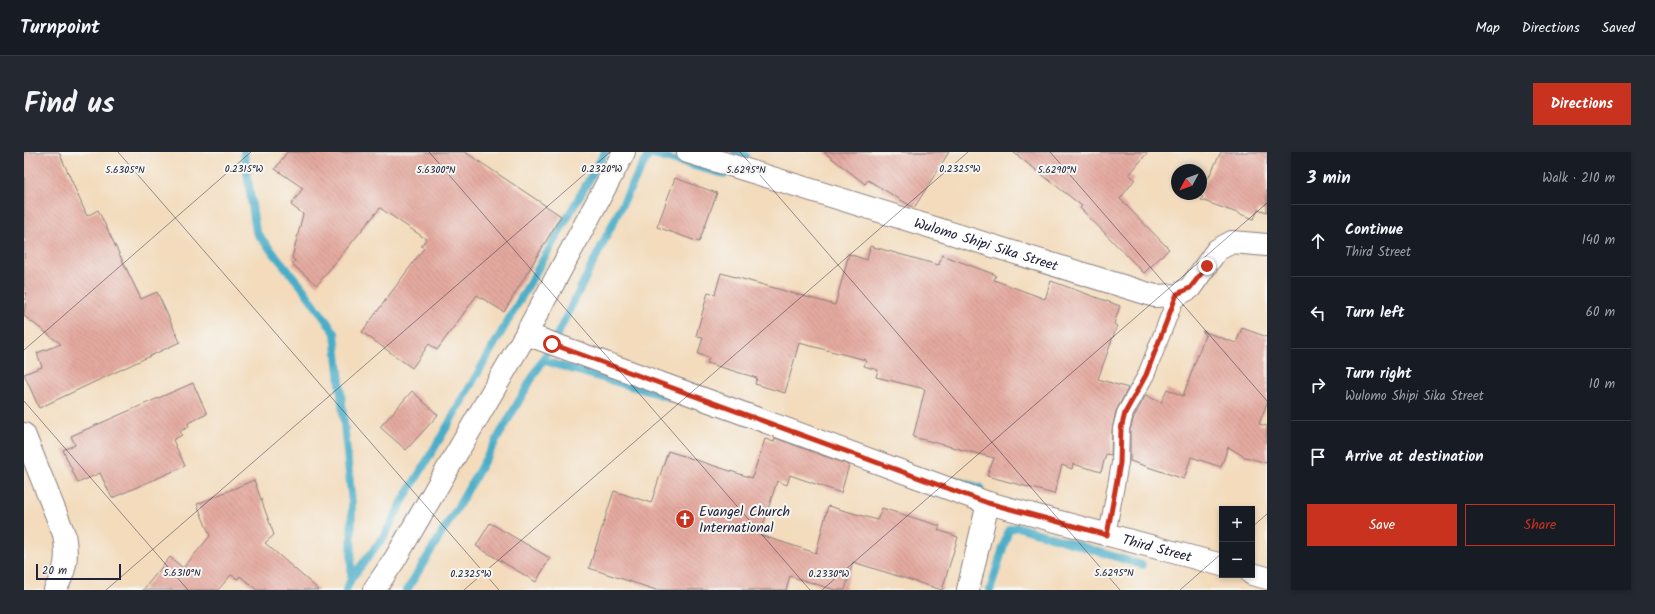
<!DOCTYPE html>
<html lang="en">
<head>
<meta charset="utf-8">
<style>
	:root { --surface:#171b24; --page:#242831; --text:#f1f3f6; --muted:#9ea1a6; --line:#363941; --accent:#c8321e }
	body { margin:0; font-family:Kalam,sans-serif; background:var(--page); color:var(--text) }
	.controls { position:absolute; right:12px; bottom:12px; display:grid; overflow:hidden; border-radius:0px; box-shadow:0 2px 6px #0003 }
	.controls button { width:36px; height:36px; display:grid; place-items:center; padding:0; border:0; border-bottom:1px solid var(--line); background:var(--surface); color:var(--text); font:20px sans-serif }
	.compass { position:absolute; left:1147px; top:12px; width:36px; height:36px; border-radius:50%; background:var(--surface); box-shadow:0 2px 6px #0003; rotate:229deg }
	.scale { position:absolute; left:12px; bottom:10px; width:85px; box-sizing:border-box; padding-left:4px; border:2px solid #22223b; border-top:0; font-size:11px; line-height:14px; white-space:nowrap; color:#22223b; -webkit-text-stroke:3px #f6f6f2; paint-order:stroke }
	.stop { position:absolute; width:12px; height:12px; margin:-9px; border:3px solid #c8321e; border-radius:50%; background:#fff }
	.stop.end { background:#c8321e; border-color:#fff; box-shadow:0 1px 4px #0008 }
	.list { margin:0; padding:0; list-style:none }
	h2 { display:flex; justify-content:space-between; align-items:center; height:52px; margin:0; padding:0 16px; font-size:17px }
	h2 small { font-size:13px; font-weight:400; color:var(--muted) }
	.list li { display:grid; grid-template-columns:26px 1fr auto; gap:12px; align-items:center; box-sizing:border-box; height:72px; padding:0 16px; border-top:1px solid var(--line) }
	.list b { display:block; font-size:15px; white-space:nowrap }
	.list p { margin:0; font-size:13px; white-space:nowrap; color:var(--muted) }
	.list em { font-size:13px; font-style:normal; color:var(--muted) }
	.actions { display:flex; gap:8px; padding:12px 16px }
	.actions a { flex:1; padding:9px 0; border:1px solid var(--accent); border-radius:0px; text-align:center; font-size:14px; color:var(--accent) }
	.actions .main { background:var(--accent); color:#fff }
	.icon { flex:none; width:22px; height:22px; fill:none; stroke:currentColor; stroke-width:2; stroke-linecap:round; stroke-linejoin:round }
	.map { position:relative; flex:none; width:1243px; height:438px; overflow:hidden; border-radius:0px }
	header { display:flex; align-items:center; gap:24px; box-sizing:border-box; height:56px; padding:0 20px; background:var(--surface); border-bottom:1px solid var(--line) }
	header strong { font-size:19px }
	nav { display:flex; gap:22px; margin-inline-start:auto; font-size:14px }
	.intro { display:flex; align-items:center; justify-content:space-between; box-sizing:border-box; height:96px; padding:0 24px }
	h1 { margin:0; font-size:28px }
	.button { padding:10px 18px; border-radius:0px; background:var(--accent); color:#fff; font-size:14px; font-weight:700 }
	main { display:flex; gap:24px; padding:0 24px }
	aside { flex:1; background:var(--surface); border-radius:0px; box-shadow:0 2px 6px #0003 }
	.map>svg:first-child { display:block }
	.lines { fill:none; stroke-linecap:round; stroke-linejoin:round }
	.stream { stroke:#48adc8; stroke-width:8 }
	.building { fill:url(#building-back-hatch) }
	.lane-casing { stroke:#8a7e7c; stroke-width:18 }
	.street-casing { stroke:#8a7e7c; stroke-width:24 }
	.lane { stroke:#fff; stroke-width:16 }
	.street { stroke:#fff; stroke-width:22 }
	.route { stroke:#c8321e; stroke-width:5 }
	.ticks { fill:none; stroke:#22223b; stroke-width:1; stroke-opacity:0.45 }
	.labels { text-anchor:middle; stroke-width:4; stroke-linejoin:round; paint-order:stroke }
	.street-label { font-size:14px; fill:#22223b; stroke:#f6f6f2 }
	.poi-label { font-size:14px; fill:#22223b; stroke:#f6f6f2; text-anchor:start }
	.ticks-label { font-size:10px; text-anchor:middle; fill:#22223b; stroke:#f6f6f2; stroke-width:4; stroke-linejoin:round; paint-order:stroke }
</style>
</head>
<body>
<header>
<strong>Turnpoint</strong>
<nav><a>Map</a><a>Directions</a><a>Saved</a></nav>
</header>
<div class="intro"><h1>Find us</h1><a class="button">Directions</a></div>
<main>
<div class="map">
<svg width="1243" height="438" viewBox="0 0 1243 438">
	<defs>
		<pattern id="building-back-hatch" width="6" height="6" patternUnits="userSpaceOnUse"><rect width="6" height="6" fill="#e4a99f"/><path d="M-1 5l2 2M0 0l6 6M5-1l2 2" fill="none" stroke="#c3918a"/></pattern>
	</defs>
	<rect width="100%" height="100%" fill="#f6f6f2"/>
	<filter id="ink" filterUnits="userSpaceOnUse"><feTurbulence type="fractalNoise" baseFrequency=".025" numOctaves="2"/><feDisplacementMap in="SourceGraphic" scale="8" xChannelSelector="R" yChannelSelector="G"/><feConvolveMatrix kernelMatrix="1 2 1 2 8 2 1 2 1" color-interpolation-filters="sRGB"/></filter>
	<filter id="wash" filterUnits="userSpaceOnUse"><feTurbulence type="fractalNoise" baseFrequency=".012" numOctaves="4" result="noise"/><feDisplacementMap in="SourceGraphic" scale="16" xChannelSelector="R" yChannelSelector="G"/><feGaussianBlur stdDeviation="0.9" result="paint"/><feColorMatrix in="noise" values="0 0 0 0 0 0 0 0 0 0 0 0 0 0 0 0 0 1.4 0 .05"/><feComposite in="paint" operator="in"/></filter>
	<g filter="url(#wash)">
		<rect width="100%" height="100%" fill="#f3dbbc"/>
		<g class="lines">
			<!-- stream -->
			<path class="stream" d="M220,0L232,80L277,134L311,181L328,351L327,427
				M711,0L722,4
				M625,2L700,22
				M518,208L547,217L648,246
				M931,328L957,336
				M322,438L327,427L361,383L378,350L417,285L581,0
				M383,438L435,353L533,183L605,39L626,0
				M966,438L985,377L994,375L1118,413"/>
		</g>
		<g id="blocks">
			<!-- building -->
			<path class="building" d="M0,0H35L63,64L74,58L117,147L133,140L156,190L15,256L0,222L18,215L13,201L37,192L0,164L2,144L0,138Z
				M263,0H441L537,64L480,160L453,143L413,198L405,192L388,216L338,180L400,96L397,94L402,87L356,56L293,133L268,112L271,109L268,106L279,62L267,53L279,36L251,17Z
				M800,0H925L890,56L844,28L841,32Z
				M989,0H1124L1105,23L1111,27L1096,47L1145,97L1120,121L1056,56L1058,54Z
				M1197,0H1243V60L1234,57L1230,67L1177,48L1179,45L1176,43Z
				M651,26L693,41L675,90L633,75Z
				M846,94L915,113L918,103L972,123L970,128L1021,147L1027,129L1096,154L1090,172L1093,174L1074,227L1104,236L1092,259L1088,277L1087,303L1082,302L1077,320L1049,312L1048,317L1038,313L1030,342L963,324L970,306L889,285L901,237L852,225L854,218L840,214L842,208L775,191L761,241L731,232L733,226L683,211L685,206L674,202L679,185L672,184L684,140L691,142L697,121L811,153L825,102L843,108Z
				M1218,176L1243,185V251L1235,272L1243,274V311L1221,305L1204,295L1197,315L1167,305L1160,327L1106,309V278L1110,265L1122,243L1137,251L1143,237L1159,244L1181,183L1183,184L1178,179L1212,191Z
				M169,231L183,262L164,271L165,275L156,279L158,283L149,288L161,314L88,346L76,321L54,331L39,298L51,293L47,284Z
				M388,239L414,263L382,298L356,275Z
				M751,286L825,313L817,341L766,323L763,333L753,329L736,383L792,401L804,354L853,368L858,356L916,374L914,378L934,385L918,438L829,410L821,438H811L766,424L762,438H632L565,416L590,339L627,351L644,299L728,326L741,287L750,290Z
				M230,328L250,383L241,391L295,438H233L216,424L214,427L207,423L194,438H119L146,405L159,416L186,384L173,352Z
				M466,371L526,406L512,430L452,394Z"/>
		</g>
	</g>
	<g filter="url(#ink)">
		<use href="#blocks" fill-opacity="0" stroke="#8a7e7c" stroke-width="1"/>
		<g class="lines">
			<defs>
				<path id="lane" d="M1083,383L1096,311L1097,277L1101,261L1122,223L1153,143"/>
				<g id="street">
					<path id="s1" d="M664,0L1131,144L1153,143L1166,136L1193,98L1208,90L1243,93"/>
					<path id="s2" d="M502,182L964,351L1198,413"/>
					<path d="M0,282L40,382C44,404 42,419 31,438"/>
					<path d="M1228,422L1243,426"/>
					<path d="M350,438L371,407L502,182L600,0"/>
					<path d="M944,438L964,351"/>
				</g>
			</defs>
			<!-- lane casing -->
			<use href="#lane" class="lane-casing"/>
			<!-- street casing -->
			<use href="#street" class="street-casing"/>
			<!-- lane -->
			<use href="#lane" class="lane"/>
			<!-- street -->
			<use href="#street" class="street"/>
		</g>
	</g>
	<g class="lines" filter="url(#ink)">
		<!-- route -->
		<path class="route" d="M528,192L964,351L1083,383L1096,311L1097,277L1101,261L1122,223L1153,142L1166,136L1183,114"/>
	</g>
	<!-- ticks -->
	<path class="ticks" d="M94,0L475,438M405,0L786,438M716,0L1096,438M1026,0L1243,249M0,198L227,0M0,249L164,438M1228,375L1243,362M82,438L586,0M440,438L944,0M798,438L1243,51M1156,438L1198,401"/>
	<!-- icons -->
	<defs>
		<symbol id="church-disc" viewBox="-11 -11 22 22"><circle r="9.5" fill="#c8321e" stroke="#f6f6f2"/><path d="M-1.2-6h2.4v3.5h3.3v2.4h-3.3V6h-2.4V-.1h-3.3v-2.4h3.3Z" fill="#fff"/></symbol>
	</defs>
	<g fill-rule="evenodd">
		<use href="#church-disc" x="650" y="356" width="22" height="22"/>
	</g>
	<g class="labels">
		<!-- street labels -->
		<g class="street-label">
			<text dy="5" stroke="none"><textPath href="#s1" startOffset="312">Wulomo Shipi Sika Street</textPath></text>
			<text dy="5" stroke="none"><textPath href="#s2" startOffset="667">Third Street</textPath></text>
		</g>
		<!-- poi labels -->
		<g class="poi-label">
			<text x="675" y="364">Evangel Church<tspan x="675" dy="16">International</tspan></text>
		</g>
	</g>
	<g class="ticks-label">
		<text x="220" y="20">0.2315°W</text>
		<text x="578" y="20">0.2320°W</text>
		<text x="936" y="20">0.2325°W</text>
		<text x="101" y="21">5.6305°N</text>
		<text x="412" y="21">5.6300°N</text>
		<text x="722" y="21">5.6295°N</text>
		<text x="1033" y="21">5.6290°N</text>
		<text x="158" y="424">5.6310°N</text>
		<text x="1090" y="424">5.6295°N</text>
		<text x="447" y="425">0.2325°W</text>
		<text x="805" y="425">0.2330°W</text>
	</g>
</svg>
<div class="controls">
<button>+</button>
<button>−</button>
</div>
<svg class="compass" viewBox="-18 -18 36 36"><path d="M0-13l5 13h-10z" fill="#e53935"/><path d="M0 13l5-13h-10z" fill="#9ea1a6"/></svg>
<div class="scale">20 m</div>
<div class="stop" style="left:528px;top:192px"></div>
<div class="stop end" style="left:1183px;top:114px"></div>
</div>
<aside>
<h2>3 min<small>Walk · 210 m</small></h2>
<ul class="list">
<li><svg class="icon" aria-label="ahead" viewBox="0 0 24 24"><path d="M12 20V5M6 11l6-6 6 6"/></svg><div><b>Continue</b><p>Third Street</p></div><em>140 m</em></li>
<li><svg class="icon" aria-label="left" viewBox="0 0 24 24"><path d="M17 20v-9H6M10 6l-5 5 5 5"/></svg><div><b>Turn left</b></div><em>60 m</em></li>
<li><svg class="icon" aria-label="right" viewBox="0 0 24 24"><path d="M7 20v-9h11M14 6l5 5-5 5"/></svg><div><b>Turn right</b><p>Wulomo Shipi Sika Street</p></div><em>10 m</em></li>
<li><svg class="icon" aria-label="arrive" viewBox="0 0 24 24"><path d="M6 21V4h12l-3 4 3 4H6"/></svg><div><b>Arrive at destination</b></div></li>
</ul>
<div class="actions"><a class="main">Save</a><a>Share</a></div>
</aside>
</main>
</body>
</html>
